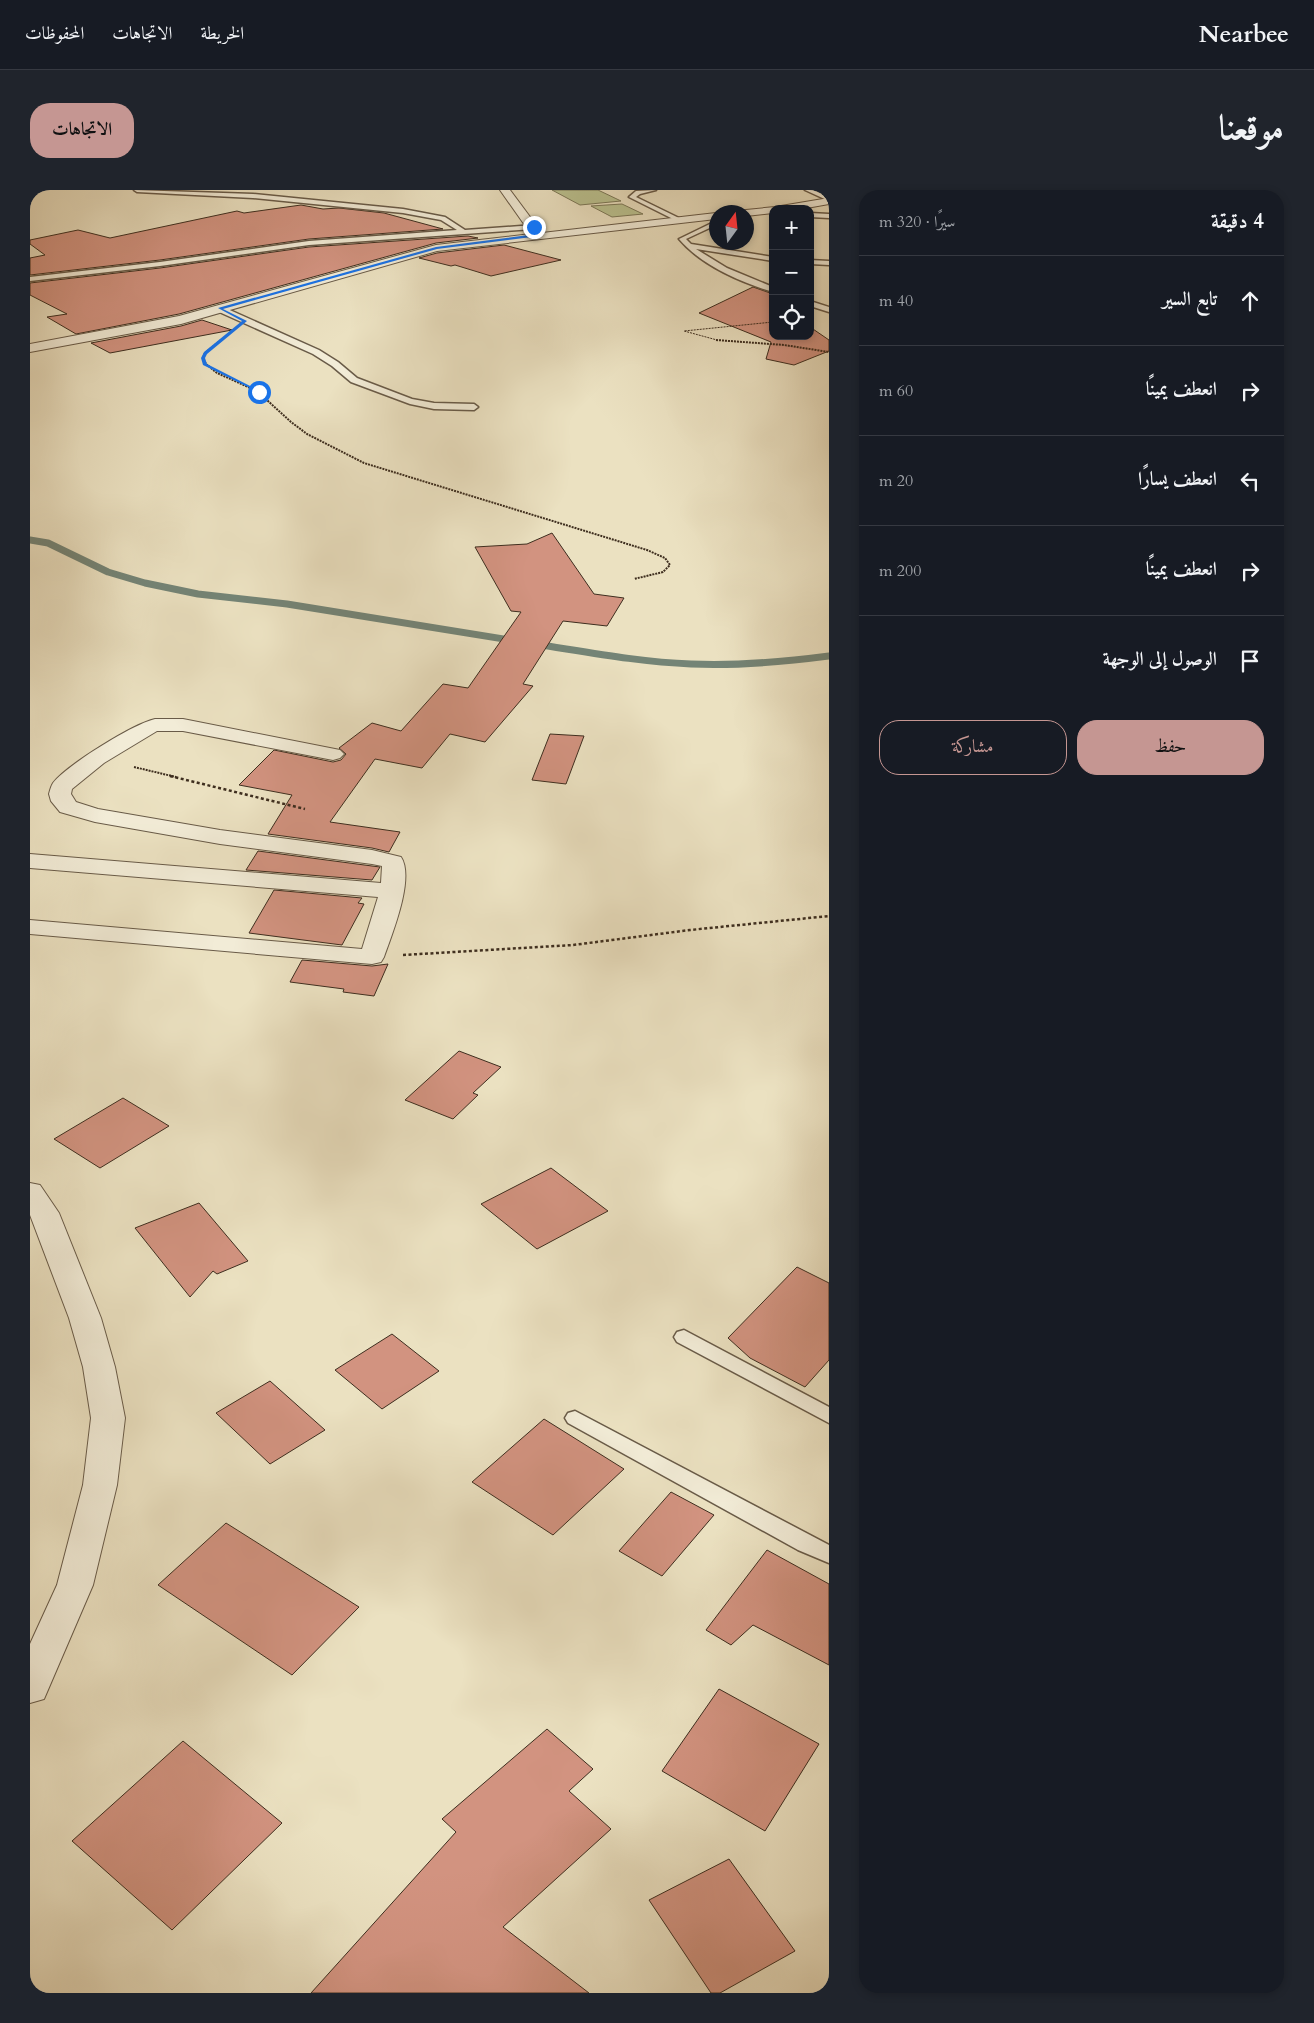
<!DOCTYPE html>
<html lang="ar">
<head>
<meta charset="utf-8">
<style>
	:root { --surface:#171b24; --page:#20242c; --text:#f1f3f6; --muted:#9ea1a6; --line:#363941; --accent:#c59692 }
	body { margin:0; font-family:Cardo,Amiri,serif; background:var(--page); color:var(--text); direction:rtl }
	.controls { position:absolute; right:15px; top:15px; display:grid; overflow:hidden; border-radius:10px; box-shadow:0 2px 8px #0003 }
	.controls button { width:45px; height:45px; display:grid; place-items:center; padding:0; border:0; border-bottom:1px solid var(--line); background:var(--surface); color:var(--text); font:25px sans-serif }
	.compass { position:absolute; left:679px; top:15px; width:45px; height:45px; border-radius:50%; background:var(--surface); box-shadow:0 2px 8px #0003; rotate:15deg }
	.stop { position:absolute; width:15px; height:15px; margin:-11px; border:4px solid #1a73e8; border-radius:50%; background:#fff }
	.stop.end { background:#1a73e8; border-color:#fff; box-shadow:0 1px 5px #0008 }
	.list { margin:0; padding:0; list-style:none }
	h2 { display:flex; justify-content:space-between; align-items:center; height:65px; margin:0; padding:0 20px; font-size:21px }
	h2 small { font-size:16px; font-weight:400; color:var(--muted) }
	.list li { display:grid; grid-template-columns:32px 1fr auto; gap:15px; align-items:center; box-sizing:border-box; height:90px; padding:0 20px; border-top:1px solid var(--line) }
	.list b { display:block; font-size:19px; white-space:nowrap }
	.list em { font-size:16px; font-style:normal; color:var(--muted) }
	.actions { display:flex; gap:10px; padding:15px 20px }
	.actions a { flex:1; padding:11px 0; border:1px solid var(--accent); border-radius:20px; text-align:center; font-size:18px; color:var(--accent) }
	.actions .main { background:var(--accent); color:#111 }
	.icon { flex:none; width:28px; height:28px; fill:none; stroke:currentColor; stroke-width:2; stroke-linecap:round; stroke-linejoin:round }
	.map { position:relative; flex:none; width:799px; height:1803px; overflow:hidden; direction:ltr; border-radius:20px }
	header { display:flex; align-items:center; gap:30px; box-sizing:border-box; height:70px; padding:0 25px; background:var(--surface); border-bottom:1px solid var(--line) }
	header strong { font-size:24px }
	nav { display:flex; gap:28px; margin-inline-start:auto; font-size:18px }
	.intro { display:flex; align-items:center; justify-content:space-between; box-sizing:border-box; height:120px; padding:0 30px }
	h1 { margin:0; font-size:35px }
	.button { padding:12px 22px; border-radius:20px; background:var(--accent); color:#111; font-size:18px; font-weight:700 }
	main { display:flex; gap:30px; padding:0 30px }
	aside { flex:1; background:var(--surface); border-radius:20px; box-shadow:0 2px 8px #0003 }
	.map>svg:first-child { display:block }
	.green { fill:#bbc290; stroke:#7c7858 }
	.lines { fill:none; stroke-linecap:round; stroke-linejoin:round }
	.stream { stroke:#748476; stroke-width:7 }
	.building { fill:#d29380; stroke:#3e2e1f }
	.service-casing { stroke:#695b48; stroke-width:3 }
	.minor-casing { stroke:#695b48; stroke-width:2 }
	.tertiary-casing { stroke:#695b48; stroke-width:2 }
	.path-far2 { stroke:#3e2e1f; stroke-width:1; stroke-dasharray:2 1; stroke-linecap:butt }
	.path-far1 { stroke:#3e2e1f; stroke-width:2; stroke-dasharray:2 1; stroke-linecap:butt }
	.path { stroke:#3e2e1f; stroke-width:2.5; stroke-dasharray:3 2.5; stroke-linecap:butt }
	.service { fill:#f2ecd7; fill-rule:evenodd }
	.minor { fill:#f2ecd7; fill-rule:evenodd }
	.tertiary { fill:#f2ecd7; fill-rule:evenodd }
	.route { fill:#1a73e8 }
</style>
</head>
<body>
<header>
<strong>Nearbee</strong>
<nav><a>الخريطة</a><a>الاتجاهات</a><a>المحفوظات</a></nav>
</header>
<div class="intro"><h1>موقعنا</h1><a class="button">الاتجاهات</a></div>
<main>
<aside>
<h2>4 دقيقة<small>سيرًا · 320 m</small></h2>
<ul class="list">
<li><svg class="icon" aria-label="ahead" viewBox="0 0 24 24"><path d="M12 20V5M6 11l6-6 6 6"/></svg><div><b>تابع السير</b></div><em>40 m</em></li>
<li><svg class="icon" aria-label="right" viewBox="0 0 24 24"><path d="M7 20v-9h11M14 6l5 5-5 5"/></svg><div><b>انعطف يمينًا</b></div><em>60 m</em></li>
<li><svg class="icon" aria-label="left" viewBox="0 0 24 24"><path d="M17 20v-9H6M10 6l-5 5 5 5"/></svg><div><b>انعطف يسارًا</b></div><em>20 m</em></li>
<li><svg class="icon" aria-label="right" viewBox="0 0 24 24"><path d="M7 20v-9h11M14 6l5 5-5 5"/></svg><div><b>انعطف يمينًا</b></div><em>200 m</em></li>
<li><svg class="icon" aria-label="arrive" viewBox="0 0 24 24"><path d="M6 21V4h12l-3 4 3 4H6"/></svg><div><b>الوصول إلى الوجهة</b></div></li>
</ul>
<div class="actions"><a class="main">حفظ</a><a>مشاركة</a></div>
</aside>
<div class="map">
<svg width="799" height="1803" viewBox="0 0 799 1803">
	<rect width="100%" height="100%" fill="#ebe1c1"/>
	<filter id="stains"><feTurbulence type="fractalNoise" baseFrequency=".004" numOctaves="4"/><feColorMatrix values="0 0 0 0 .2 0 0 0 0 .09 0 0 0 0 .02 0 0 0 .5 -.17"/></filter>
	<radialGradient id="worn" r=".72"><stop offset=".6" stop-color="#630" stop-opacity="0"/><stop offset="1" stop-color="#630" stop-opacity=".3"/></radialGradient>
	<!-- green -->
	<path class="green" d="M522,0H568L591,11L550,15Z
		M592,14L613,24L582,27L561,16Z"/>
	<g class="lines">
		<!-- stream -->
		<path class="stream" d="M0,350L18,353L78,382L115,393L168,404L257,414L486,451
			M505,454C557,462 609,472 661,474C707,476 753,472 799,466"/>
	</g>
	<!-- building -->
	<path class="building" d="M271,15L293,19L309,18L354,23L413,39L279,49L130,70L0,85V68L15,65L0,54V50L48,40L80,48L207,21L214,23Z
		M438,46L448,48L406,53L149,124L46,144L17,127L37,124L0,105V93L130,78L279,57Z
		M474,55L531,70L461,86L425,75L421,76L389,68L407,63Z
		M723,97L743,104V146H780V137L799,150V161L764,175L736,169L741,152L669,123Z
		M172,130L202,140L80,163L61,153L151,136Z
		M522,343L564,404L594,408L577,436L533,431L493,494L503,496L455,552L420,544L392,578L345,569L300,632L370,642L359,662L342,658L238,644L262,605L209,595L244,560L303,572L311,570L316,564L309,558L342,533L371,541L413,494L438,498L491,422L481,421L445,357L497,354Z
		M520,544L554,546L536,594L502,590Z
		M228,661L342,676L350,677L342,690L216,680Z
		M244,700L332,708L328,713L334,714L312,755L219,743Z
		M272,770L342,776L358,774L344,806L313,802L314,799L260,792Z
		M429,861L471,877L443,903L448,905L423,929L375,910Z
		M93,908L139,936L70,978L24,949Z
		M521,978L578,1021L507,1059L451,1014Z
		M169,1013L218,1071L187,1084L183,1081L160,1107L105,1038Z
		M767,1077L799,1093V1170L775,1197L720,1168L698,1148Z
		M362,1144L409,1181L352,1219L305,1180Z
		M240,1191L295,1240L240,1274L186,1223Z
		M514,1229L594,1279L523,1345L442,1292Z
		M641,1302L684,1325L632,1386L589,1361Z
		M196,1333L329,1417L262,1485L128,1395Z
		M737,1360L799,1394V1475L723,1435L701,1455L676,1440Z
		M689,1499L789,1554L735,1641L632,1581Z
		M517,1539L563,1579L539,1601L581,1639L473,1737L559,1803H281L426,1642L412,1629Z
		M153,1551L252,1633L142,1740L42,1651Z
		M699,1669L765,1761L690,1803H681L619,1710Z"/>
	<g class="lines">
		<defs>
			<path id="service" d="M104,0L223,4L373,19L415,27L435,40L504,35L507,37L504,39L279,55L130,76L0,91V87L130,72L279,51L427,40L411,30L373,23L223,8L107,2Z
				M626,0L610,4L606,7L651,29V31H647L599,7L606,1Z
				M775,0H783L799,7V11Z
				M780,23L799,24V28L780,27Z
				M686,31V35L656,49L661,54L743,67V71L666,59L697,78L743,97V102C710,92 671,75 649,49Z
				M780,70L799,71V75L780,74Z
				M780,111L799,117V122L780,116Z
				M187,117H193L289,160L308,172L327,188L382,209L404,213L444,214L448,217L444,220L404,219L380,214L321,192L302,176L283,164L187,121Z
				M654,1140L799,1217V1233L647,1152L644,1147L647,1142Z
				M545,1221L799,1355V1373L768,1360L538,1233L535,1228L538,1223Z"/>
			<path id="minor" d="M470,0H480L512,43L686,23V29L407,61L151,134L0,162V154L149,126L406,55L501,44Z
				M799,8V14L771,19H743V23L716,26V22H711L716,20L745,17Z
				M125,529H153L310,560L314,564L310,568L303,570L153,541H127L74,573L42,599L41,604L46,612L68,619L190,640L342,660L371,667C385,688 362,744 354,767L351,772L342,774L0,744V730L332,759L348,707L0,678V664L351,693L352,676L342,674L190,654L65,632L30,622L21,611L19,604C20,600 21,596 23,593C37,575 103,534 125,529Z"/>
			<path id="tertiary" d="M0,993L10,995L29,1023L71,1128L85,1177L95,1228L87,1295L63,1395L14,1509L0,1513V1454L27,1395L53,1295L61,1228L53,1177L39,1128L0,1025Z"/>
		</defs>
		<!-- service casing -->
		<use href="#service" class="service-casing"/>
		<!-- minor casing -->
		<use href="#minor" class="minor-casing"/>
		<!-- tertiary casing -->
		<use href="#tertiary" class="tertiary-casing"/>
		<!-- path-far2 -->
		<path class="path-far2" d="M190,151L197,145
			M700,151L687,150L654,141L743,132"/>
		<!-- path-far1 -->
		<path class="path-far1" d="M191,150L175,163L173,168L176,174L187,183L227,201L261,232L277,244L334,273L617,360L635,368L640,375L633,382L604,389
			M686,150L754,155L799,162
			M104,577L146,587"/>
		<!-- path -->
		<path class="path" d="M140,586L275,619
			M373,765L543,755L660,740L799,726"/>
		<!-- service -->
		<use href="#service" class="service"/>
		<!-- minor -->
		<use href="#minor" class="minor"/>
		<!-- tertiary -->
		<use href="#tertiary" class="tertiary"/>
	</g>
	<!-- route -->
	<path class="route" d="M504,36L510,46L407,59L193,119L217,131L177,164L175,168L177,174L230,201V203L173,175L171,168L174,162L212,131L188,118L406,57L506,44L502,37Z"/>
	<rect width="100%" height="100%" filter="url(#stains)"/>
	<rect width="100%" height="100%" fill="url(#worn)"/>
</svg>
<div class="controls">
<button>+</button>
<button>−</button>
<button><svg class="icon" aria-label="locate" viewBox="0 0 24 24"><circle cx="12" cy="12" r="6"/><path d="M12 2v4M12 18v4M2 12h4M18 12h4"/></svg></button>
</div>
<svg class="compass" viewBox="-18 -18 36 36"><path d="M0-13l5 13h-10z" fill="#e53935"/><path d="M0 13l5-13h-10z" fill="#9ea1a6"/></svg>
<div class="stop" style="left:229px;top:202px"></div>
<div class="stop end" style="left:504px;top:37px"></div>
</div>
</main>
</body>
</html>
